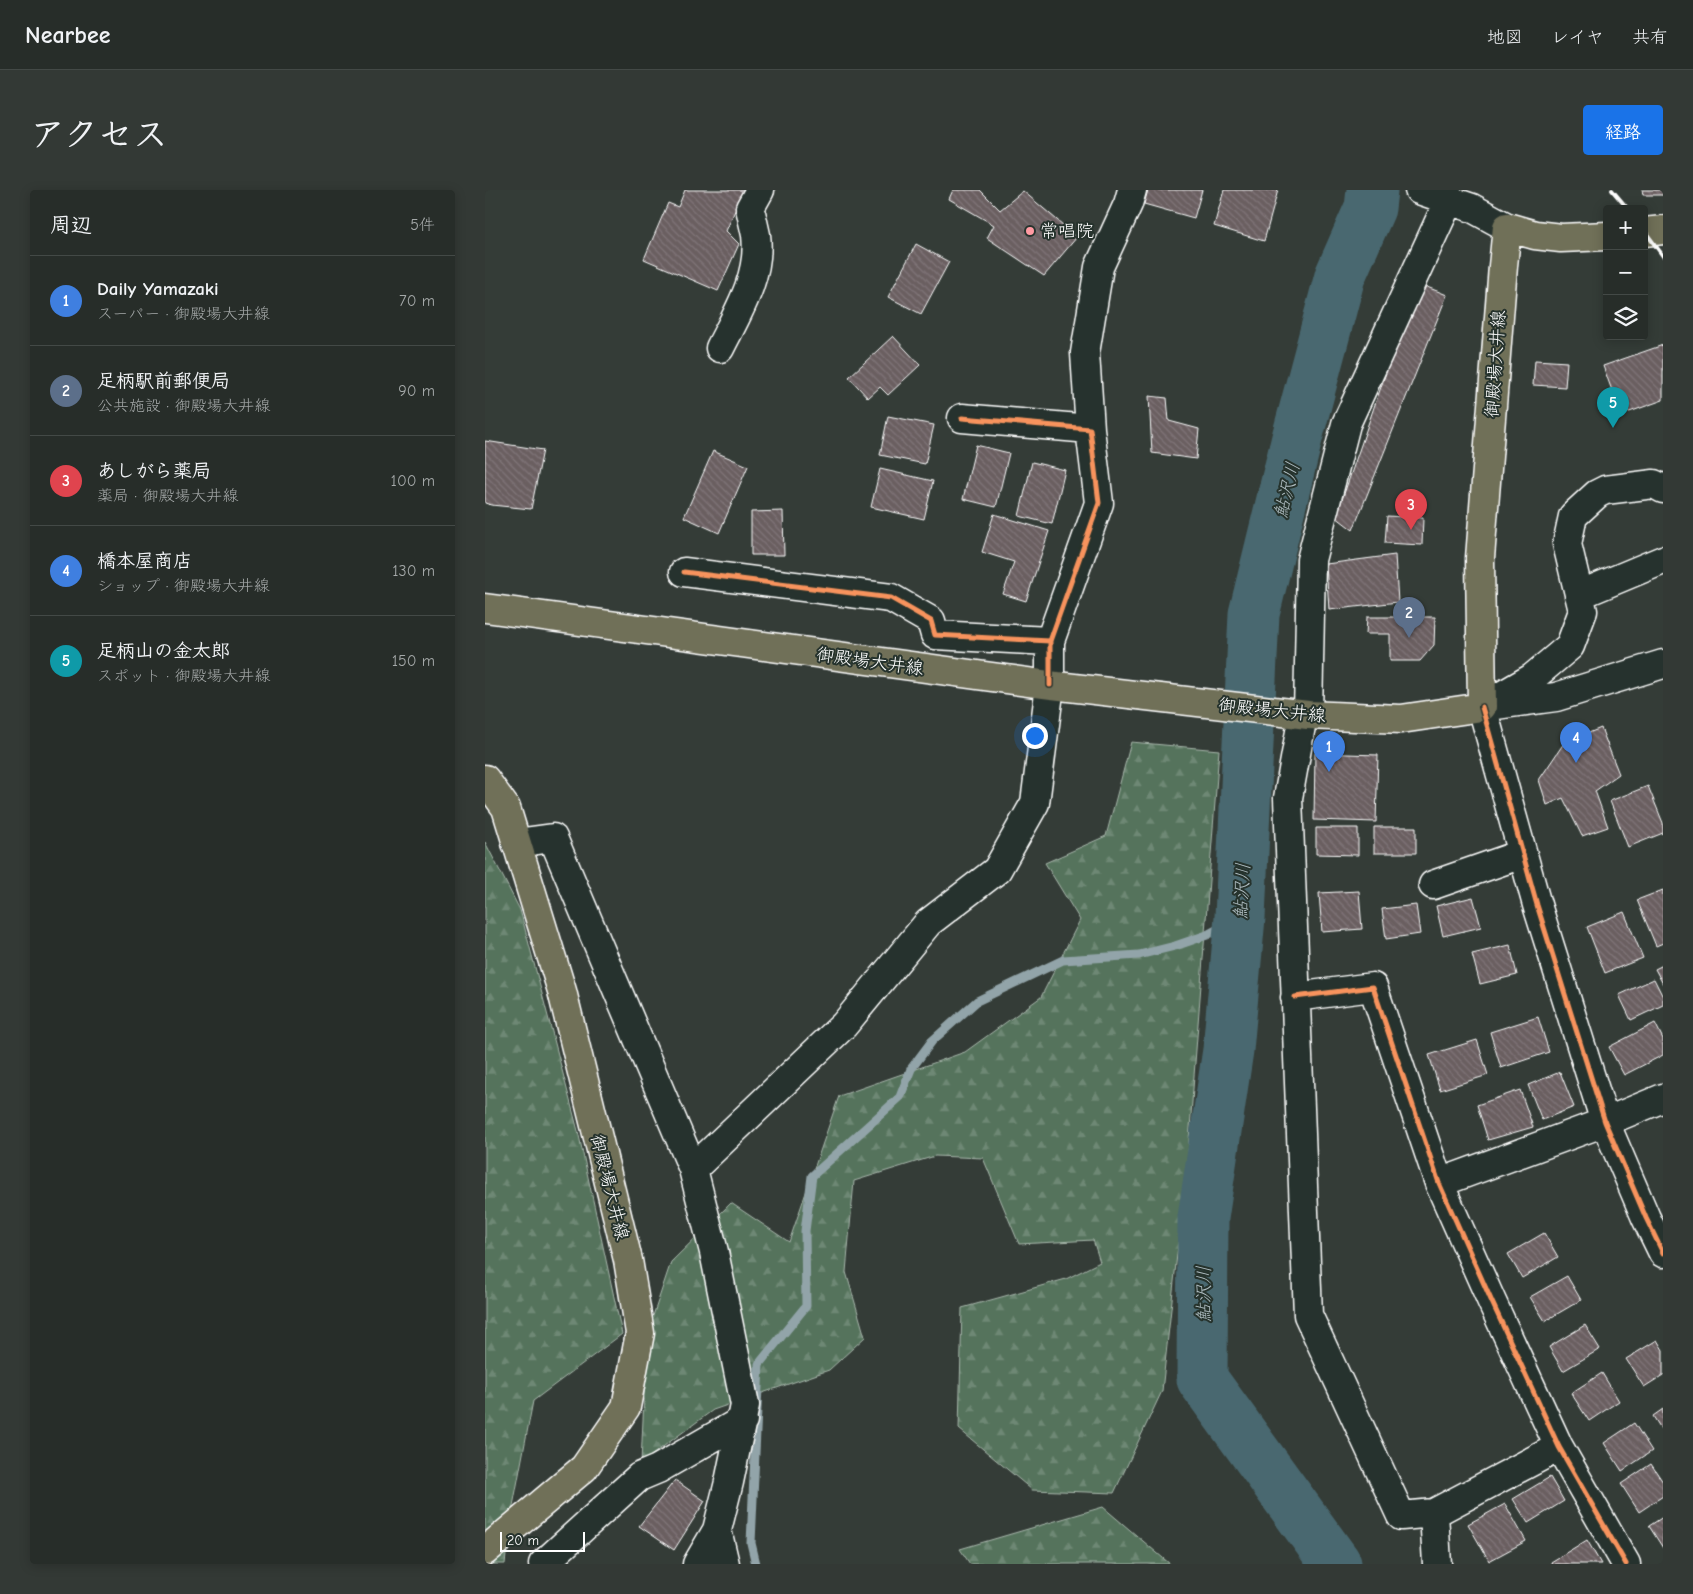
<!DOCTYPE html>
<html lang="ja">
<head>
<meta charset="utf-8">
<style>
	:root { --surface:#272d29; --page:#333935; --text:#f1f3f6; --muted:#a4a8a8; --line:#434946; --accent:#1a73e8 }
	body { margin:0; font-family:"Comic Neue","Klee One",sans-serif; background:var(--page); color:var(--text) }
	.controls { position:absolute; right:15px; top:15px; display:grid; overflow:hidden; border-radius:5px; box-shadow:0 2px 12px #0003 }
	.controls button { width:45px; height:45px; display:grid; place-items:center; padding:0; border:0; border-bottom:1px solid var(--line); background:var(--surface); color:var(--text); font:25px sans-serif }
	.scale { position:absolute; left:15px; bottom:12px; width:85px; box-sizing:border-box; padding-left:5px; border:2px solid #fff; border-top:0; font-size:14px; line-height:18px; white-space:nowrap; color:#fff; -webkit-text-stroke:4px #26332d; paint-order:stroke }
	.you { position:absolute; left:549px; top:545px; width:18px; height:18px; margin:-12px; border:4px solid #fff; border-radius:50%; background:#1a73e8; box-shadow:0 0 0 8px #1a73e833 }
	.badge { display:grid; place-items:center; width:32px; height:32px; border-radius:50%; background:var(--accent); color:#fff; font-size:16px; font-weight:700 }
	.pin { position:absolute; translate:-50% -41px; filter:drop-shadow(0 1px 2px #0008) }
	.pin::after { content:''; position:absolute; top:26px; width:18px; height:15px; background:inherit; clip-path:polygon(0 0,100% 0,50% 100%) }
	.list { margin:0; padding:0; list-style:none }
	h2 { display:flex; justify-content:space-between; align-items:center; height:65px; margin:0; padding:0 20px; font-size:21px }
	h2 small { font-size:16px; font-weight:400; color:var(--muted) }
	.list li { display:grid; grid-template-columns:32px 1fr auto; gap:15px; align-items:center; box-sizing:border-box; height:90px; padding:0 20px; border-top:1px solid var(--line) }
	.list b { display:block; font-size:19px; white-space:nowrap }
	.list p { margin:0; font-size:16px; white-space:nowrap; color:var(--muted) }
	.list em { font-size:16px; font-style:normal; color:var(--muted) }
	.icon { flex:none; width:28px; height:28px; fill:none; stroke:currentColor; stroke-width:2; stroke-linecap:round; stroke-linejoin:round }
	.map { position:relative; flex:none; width:1178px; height:1374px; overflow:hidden; border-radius:5px }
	header { display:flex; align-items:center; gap:30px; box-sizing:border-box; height:70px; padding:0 25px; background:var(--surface); border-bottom:1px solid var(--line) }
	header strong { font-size:24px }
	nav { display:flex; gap:28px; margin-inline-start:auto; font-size:18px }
	.intro { display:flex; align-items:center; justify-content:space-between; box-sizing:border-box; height:120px; padding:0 30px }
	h1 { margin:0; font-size:35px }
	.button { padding:12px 22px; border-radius:5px; background:var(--accent); color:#fff; font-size:18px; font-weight:700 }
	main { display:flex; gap:30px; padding:0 30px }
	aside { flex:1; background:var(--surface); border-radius:5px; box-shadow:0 2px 12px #0003 }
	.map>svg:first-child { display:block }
	.forest { fill:url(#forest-firs); stroke:#aab9ae }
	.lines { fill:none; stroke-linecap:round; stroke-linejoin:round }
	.stream { stroke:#92a4a9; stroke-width:9 }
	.river { stroke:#496870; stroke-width:51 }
	.building { fill:url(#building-back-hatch); stroke:#fff }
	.minor-casing { stroke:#fff; stroke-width:31 }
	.major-casing { stroke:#fff; stroke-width:31 }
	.minor { stroke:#26332d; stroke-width:28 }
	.major { stroke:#706f59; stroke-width:28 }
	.rail { stroke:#fff; stroke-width:4 }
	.cycleway-casing { stroke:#26332d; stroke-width:8 }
	.cycleway { stroke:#f8935d; stroke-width:5 }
	.poi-dot { fill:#ff9aa2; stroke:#26332d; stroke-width:2 }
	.labels { text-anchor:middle; stroke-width:4; stroke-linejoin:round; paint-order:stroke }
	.poi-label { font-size:18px; fill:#fff; stroke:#26332d; text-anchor:start }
	.street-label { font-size:18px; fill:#fff; stroke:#26332d }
	.water-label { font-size:19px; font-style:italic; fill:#adbbbf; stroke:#26332d }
</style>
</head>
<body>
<header>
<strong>Nearbee</strong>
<nav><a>地図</a><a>レイヤ</a><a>共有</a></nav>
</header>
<div class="intro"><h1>アクセス</h1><a class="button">経路</a></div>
<main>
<aside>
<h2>周辺<small>5件</small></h2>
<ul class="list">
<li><span class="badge" style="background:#3f7fe0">1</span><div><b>Daily Yamazaki</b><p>スーパー · 御殿場大井線</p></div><em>70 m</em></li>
<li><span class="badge" style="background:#5c6f8a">2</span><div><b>足柄駅前郵便局</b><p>公共施設 · 御殿場大井線</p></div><em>90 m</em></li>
<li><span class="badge" style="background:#e0444e">3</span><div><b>あしがら薬局</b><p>薬局 · 御殿場大井線</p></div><em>100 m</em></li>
<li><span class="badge" style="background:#3f7fe0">4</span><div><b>橋本屋商店</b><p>ショップ · 御殿場大井線</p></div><em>130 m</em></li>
<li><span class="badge" style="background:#0f9aa8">5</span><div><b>足柄山の金太郎</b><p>スポット · 御殿場大井線</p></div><em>150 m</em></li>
</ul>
</aside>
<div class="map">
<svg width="1178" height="1374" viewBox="0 0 1178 1374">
	<defs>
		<pattern id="forest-firs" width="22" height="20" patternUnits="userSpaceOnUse" patternTransform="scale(1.25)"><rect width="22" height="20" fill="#55735c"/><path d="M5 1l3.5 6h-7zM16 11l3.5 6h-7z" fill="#6e8874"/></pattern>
		<pattern id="building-back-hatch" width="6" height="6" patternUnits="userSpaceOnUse" patternTransform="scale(1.25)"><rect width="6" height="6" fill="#6a5e61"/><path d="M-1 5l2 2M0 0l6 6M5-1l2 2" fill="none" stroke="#807679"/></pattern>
	</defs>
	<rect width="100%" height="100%" fill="#343c37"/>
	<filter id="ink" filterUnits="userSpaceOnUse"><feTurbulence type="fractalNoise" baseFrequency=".02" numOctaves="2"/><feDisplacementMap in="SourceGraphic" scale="10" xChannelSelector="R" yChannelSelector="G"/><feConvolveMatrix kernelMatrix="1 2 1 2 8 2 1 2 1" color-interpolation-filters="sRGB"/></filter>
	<g filter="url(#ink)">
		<!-- forest -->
		<path class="forest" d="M646,552L734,560L703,964L677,1201L629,1303L547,1300L474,1239L477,1118L581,1089L615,1072L608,1050L534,1054L498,968L450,966L369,991L361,1082L380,1147L344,1180L228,1220L156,1273L162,1144L186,1072L246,1013L304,1052L354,906L480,862L556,807L595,730L560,673L621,646Z
			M0,652L35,720L93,941L137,1144L48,1211L24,1337L20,1374H0Z
			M618,1317L685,1374H485L475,1359Z"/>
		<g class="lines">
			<!-- stream -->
			<path class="stream" d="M271,1374L266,1353L274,1174L321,1116L320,1041L327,986L415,907L426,879L447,851L492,811L578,770L654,765L690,756L722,745L755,727"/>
			<!-- river -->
			<path class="river" d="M851,1374L717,1189L718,1028L743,860L755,727L769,424L812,248L855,86L885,18L887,0"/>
		</g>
		<!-- building -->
		<path class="building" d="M200,0H259L241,41L254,54L233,101L159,69L183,13L193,17Z
			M468,0H495L515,20L538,1L592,47L559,86L502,48L509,35L464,9Z
			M663,0H717L709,28L659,14Z
			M739,0H793L779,51L729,36Z
			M1157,0H1178V5H1158Z
			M431,54L464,72L436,124L403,107Z
			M932,93L962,105L868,340L851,327Z
			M408,146L435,175L403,205L395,197L383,208L364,187Z
			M1178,155V210L1136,225L1118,176Z
			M1050,170L1082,172L1080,197L1048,195Z
			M664,206L682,208L684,231L714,239L711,269L667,263Z
			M403,226L449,235L440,274L395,265Z
			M0,251L58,260L46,319L6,315L0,313Z
			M491,255L524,263L511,317L478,309Z
			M228,261L263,276L234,343L199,327Z
			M547,272L580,280L567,334L534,326Z
			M395,279L448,291L439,329L386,317Z
			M298,321L299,365H266V322Z
			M509,324L564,341L541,411L518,404L529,372L497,362Z
			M902,326L938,328L937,355L900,353Z
			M910,365L913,412L844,420L841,374Z
			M882,427H950L949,455L935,471H905V444H881Z
			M1116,538L1134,584L1110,601L1123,637L1097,646L1078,608L1062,615L1054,590L1079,553Z
			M830,563L893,565L891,632L829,630Z
			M1163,596L1178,633V643L1143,657L1125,611Z
			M889,637H931V663H889Z
			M831,638H873V665L831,664Z
			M1178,700V753L1171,756L1152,710Z
			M874,701L877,739L837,742L834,703Z
			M988,707L996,737L958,746L951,716Z
			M931,715L935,744L901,749L897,719Z
			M1139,722L1158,768L1120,783L1102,737Z
			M1025,755L1032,785L995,794L987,764Z
			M1178,775V794L1170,779Z
			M1169,789L1178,807V815L1146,830L1134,805Z
			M1053,827L1064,862L1016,878L1005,842Z
			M1170,833L1178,849V865L1139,885L1124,857Z
			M992,850L1003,885L955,900L944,865Z
			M1075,882L1089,917L1057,930L1043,895Z
			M1035,900L1048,937L1003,950L992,915Z
			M1059,1043L1073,1067L1037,1088L1023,1064Z
			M1082,1086L1096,1110L1060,1131L1045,1107Z
			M1100,1135L1115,1159L1078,1181L1064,1157Z
			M1172,1150L1178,1160V1185L1159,1197L1141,1169Z
			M1117,1183L1134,1211L1104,1231L1086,1203Z
			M1178,1219V1242L1168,1226Z
			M1149,1233L1167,1261L1137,1281L1119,1253Z
			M1166,1274L1178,1292V1306L1154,1322L1136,1294Z
			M1065,1287L1079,1311L1043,1333L1028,1309Z
			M190,1290L220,1311L189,1360L154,1336Z
			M1020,1314L1041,1351L1004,1371L983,1334Z
			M1178,1327V1358L1164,1336Z
			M1102,1350L1116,1374H1067L1066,1372Z"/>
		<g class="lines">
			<defs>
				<path id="minor" d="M934,0L987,18L1022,37
					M235,158C253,122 276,86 271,45C269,36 267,27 265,18L275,0
					M605,239L600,163L614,77L643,14L647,0
					M199,382L406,408L446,431L450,445L565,451
					M1094,405L1178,370
					M1011,515L1071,507L1178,474
					M997,517L1052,715L1120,932L1161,1028L1178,1063
					M997,517L1047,488L1085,456L1098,421L1082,354L1088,326L1112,304L1120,300L1169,294L1178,299
					M818,525L803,608L823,1125L916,1326L949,1323
					M823,525L826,370L861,234L964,10
					M31,653L68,648L208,979
					M948,695L1037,664
					M810,807L888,797L954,993L1007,1112L1074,1257L1141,1374
					M954,993L1120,932L1178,908
					M232,1340L240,1374
					M58,1374L154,1287L173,1279L258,1230
					M212,1374L232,1340L244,1292L260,1215L229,1062L208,979L359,835L443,733L512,680L550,613L565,495V451L614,313L605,239L477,228
					M952,1374L949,1323L1074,1257"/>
				<path id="major" d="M1159,42L1178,40
					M0,418L565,495L823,525L916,529L997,517L995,368L1018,76L1022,37L1050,45L1076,48L1122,46
					M0,589L21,618L77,801L143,1070L155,1143L141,1217L99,1278L0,1361"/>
			</defs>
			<!-- minor casing -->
			<use href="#minor" class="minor-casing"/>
			<!-- major casing -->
			<use href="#major" class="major-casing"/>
			<!-- minor -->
			<use href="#minor" class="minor"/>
			<!-- major -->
			<use href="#major" class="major"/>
			<!-- rail -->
			<path class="rail" d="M1127,0L1143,19
				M1159,40L1178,66"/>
			<defs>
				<path id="cycleway" d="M477,228L605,239L614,313L565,451V495
					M199,382L406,408L446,431L450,445L565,451
					M997,517L1052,715L1120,932L1161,1028L1178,1063
					M810,807L888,797L954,993L1007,1112L1074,1257L1141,1374"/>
			</defs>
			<!-- cycleway casing -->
			<use href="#cycleway" class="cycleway-casing"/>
			<!-- cycleway -->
			<use href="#cycleway" class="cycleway"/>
		</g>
	</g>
	<!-- markers -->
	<circle class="poi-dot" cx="545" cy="41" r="5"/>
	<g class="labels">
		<!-- poi labels -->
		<g class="poi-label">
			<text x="555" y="47">常唱院</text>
		</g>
		<!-- street labels -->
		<g class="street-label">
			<text transform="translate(1010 174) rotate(-86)" y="6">御殿場大井線</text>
			<text transform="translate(385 471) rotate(8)" y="6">御殿場大井線</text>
			<text transform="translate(787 520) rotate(6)" y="6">御殿場大井線</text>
			<text transform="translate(125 997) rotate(76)" y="6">御殿場大井線</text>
		</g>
		<!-- water labels -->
		<g class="water-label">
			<text transform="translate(801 300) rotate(-76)" y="7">鮎沢川</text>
			<text transform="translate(756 701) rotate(-87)" y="7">鮎沢川</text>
			<text transform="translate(718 1104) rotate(-90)" y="7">鮎沢川</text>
		</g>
	</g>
</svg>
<div class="controls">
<button>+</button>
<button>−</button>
<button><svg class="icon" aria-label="layers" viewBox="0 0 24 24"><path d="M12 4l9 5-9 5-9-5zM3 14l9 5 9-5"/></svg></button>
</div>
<div class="scale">20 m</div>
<div class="you"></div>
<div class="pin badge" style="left:844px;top:582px;background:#3f7fe0">1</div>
<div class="pin badge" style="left:924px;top:448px;background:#5c6f8a">2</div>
<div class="pin badge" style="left:926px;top:340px;background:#e0444e">3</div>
<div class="pin badge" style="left:1091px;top:573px;background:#3f7fe0">4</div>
<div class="pin badge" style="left:1128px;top:238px;background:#0f9aa8">5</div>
</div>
</main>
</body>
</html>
